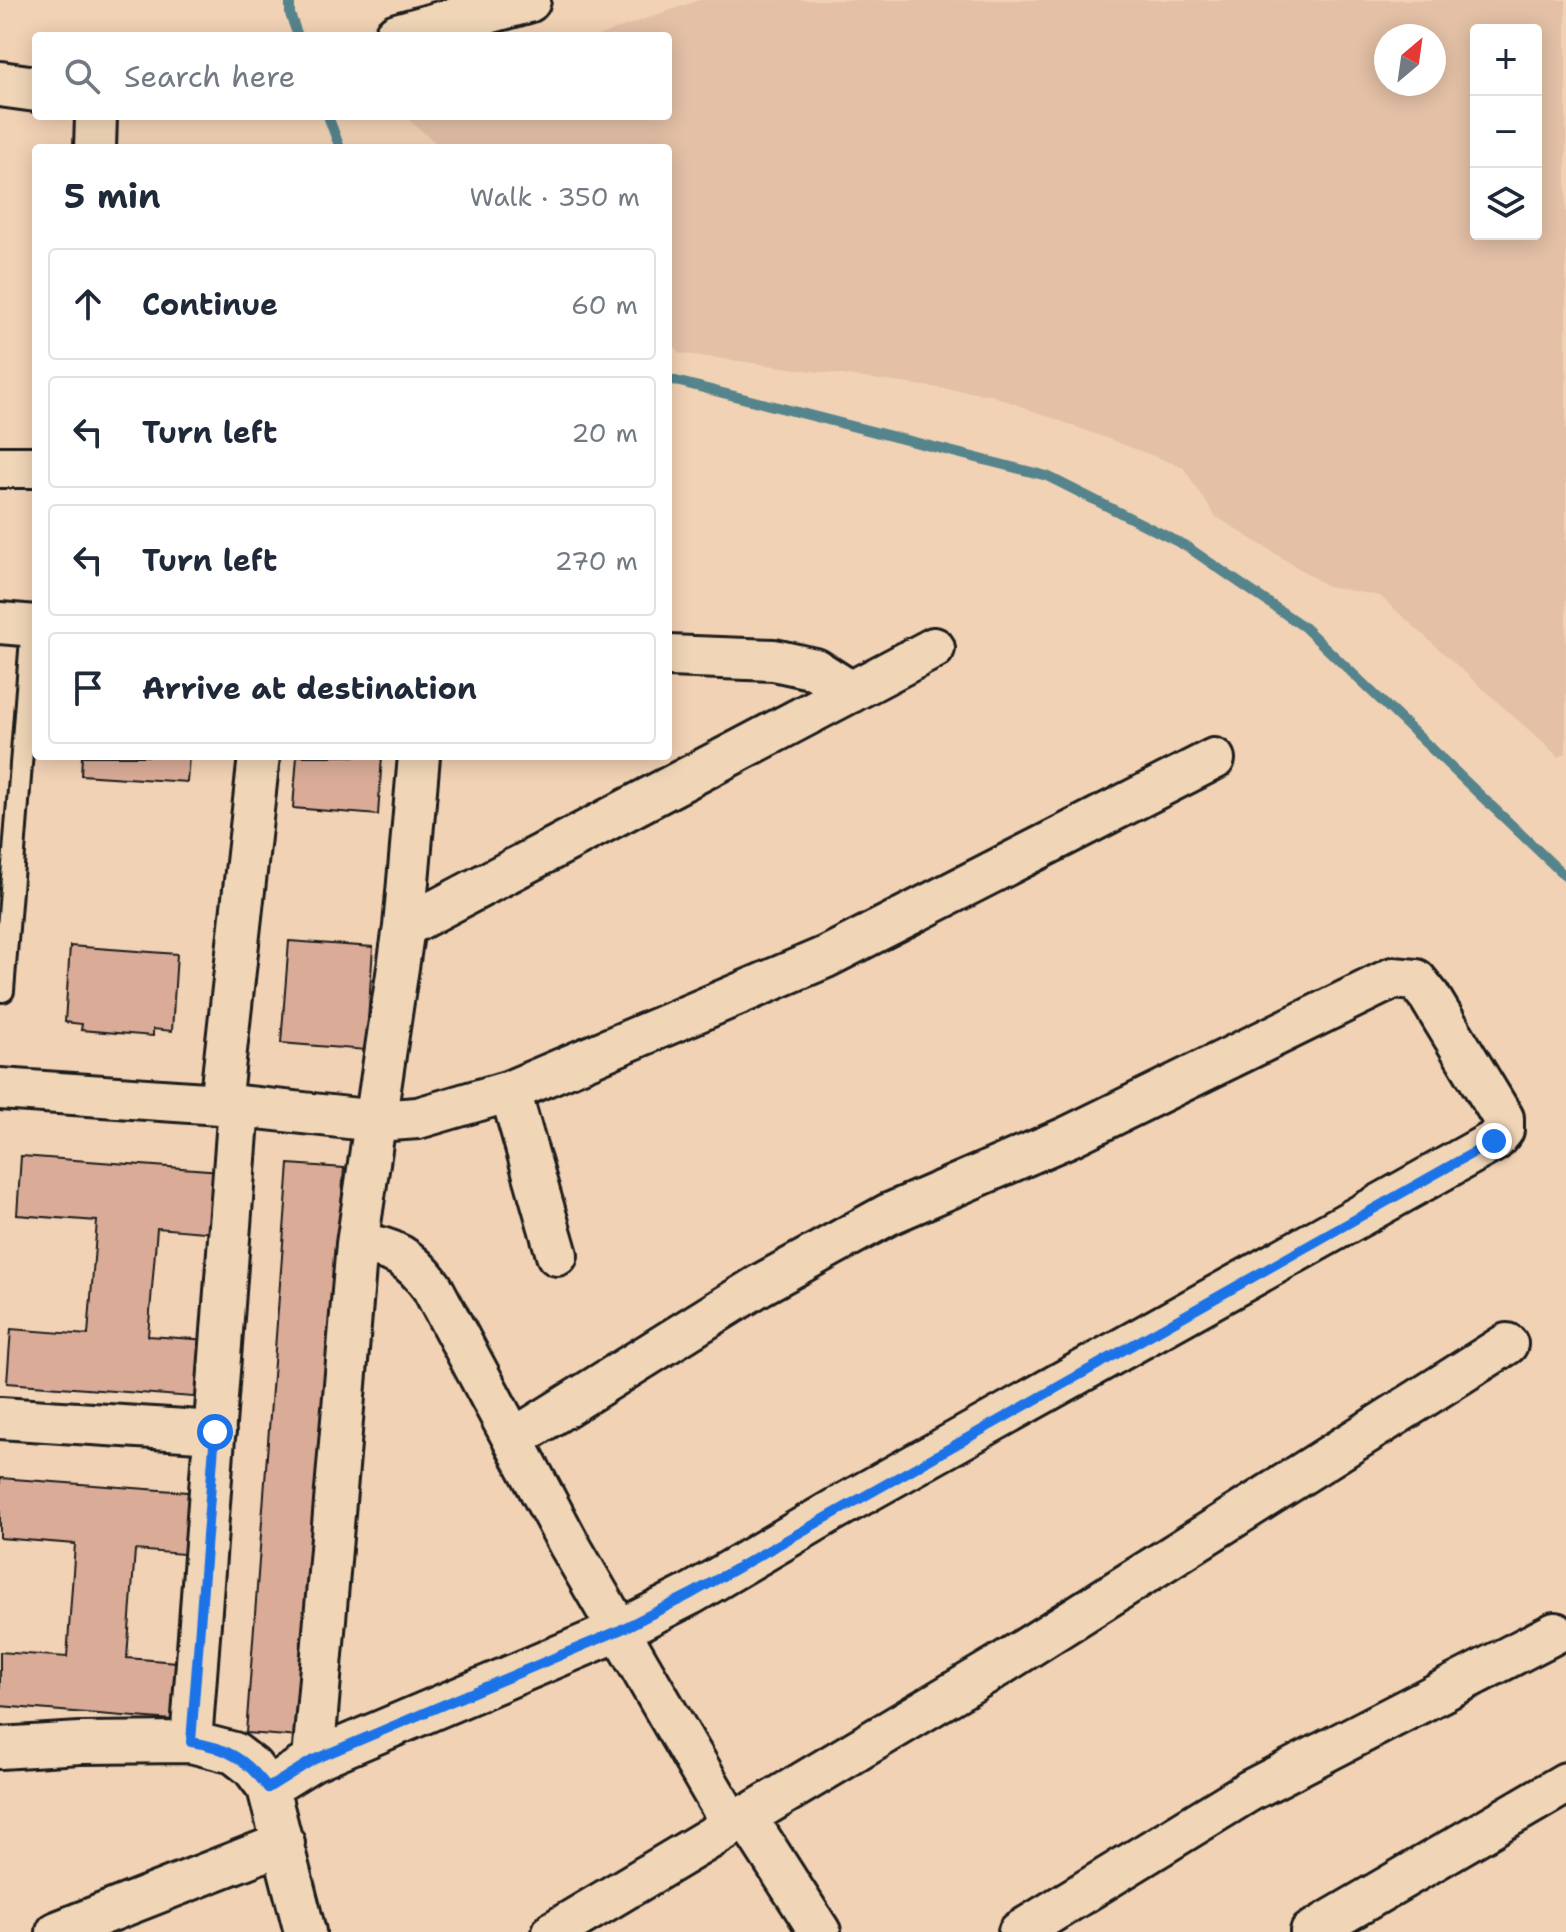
<!DOCTYPE html>
<html lang="en">
<head>
<meta charset="utf-8">
<style>
	:root { --surface:#fff; --page:#f6f6f7; --text:#1f2937; --muted:#747a83; --line:#e0e1e3 }
	body { margin:0; font-family:"Shantell Sans",sans-serif; background:var(--page); color:var(--text) }
	.controls { position:absolute; right:24px; top:24px; display:grid; overflow:hidden; border-radius:8px; box-shadow:0 4px 20px #0003 }
	.controls button { width:72px; height:72px; display:grid; place-items:center; padding:0; border:0; border-bottom:2px solid var(--line); background:var(--surface); color:var(--text); font:40px sans-serif }
	.compass { position:absolute; left:1374px; top:24px; width:72px; height:72px; border-radius:50%; background:var(--surface); box-shadow:0 4px 20px #0003; rotate:29deg }
	.stop { position:absolute; width:24px; height:24px; margin:-18px; border:6px solid #1a73e8; border-radius:50%; background:#fff }
	.stop.end { background:#1a73e8; border-color:#fff; box-shadow:0 2px 8px #0008 }
	.list { margin:0; padding:0; list-style:none }
	h2 { display:flex; justify-content:space-between; align-items:center; height:104px; margin:0; padding:0 32px; font-size:34px }
	h2 small { font-size:26px; font-weight:400; color:var(--muted) }
	.list li { display:grid; grid-template-columns:52px 1fr auto; gap:24px; align-items:center; box-sizing:border-box; height:112px; margin:0 16px 16px; padding:0 16px; border:2px solid var(--line); border-radius:8px }
	.list b { display:block; font-size:30px; white-space:nowrap }
	.list em { font-size:26px; font-style:normal; color:var(--muted) }
	.icon { flex:none; width:44px; height:44px; fill:none; stroke:currentColor; stroke-width:2; stroke-linecap:round; stroke-linejoin:round }
	.map { position:relative; flex:none; width:1566px; height:1932px; overflow:hidden }
	.search { position:absolute; background:var(--surface); box-shadow:0 4px 20px #0003; left:32px; top:32px; width:640px; height:88px; display:flex; align-items:center; gap:20px; box-sizing:border-box; padding:0 28px; border-radius:8px; color:var(--muted); font-size:30px }
	.panel { position:absolute; background:var(--surface); box-shadow:0 4px 20px #0003; left:32px; top:144px; width:640px; height:616px; border-radius:8px }
	.map>svg:first-child { display:block }
	.built { fill:#e3c0a6; fill-rule:evenodd }
	.lines { fill:none; stroke-linecap:round; stroke-linejoin:round }
	.stream { stroke:#55848d; stroke-width:10 }
	.building { fill:#daac98; stroke:#1c1c1c; stroke-width:2 }
	.lane-casing { stroke:#1c1c1c; stroke-width:26 }
	.street-casing { stroke:#1c1c1c; stroke-width:46 }
	.secondary-casing { stroke:#1c1c1c; stroke-width:50 }
	.lane { stroke:#f0d6b7; stroke-width:20 }
	.street { stroke:#f0d6b7; stroke-width:40 }
	.secondary { stroke:#f0d6b7; stroke-width:44 }
	.route { stroke:#1a73e8; stroke-width:10 }
</style>
</head>
<body>
<div class="map">
<svg width="1566" height="1932" viewBox="0 0 1566 1932">
	<rect width="100%" height="100%" fill="#f2d2b5"/>
	<filter id="ink" filterUnits="userSpaceOnUse"><feTurbulence type="fractalNoise" baseFrequency=".0125" numOctaves="2"/><feDisplacementMap in="SourceGraphic" scale="16" xChannelSelector="R" yChannelSelector="G"/><feConvolveMatrix kernelMatrix="1 2 1 2 8 2 1 2 1" color-interpolation-filters="sRGB"/></filter>
	<g filter="url(#ink)">
		<!-- built -->
		<path class="built" d="M699,0H1566V753L1559,757L1380,596L1327,586L1215,516L1183,467L991,395L679,353L668,338V148H442L404,116H668V36H597ZM1476,30H1536V234H1476ZM1386,36H1434V84H1386Z"/>
		<g class="lines">
			<!-- stream -->
			<path class="stream" d="M290,0V14L298,36
				M328,116L340,148
				M668,379L1047,476L1186,546L1304,627L1566,877"/>
		</g>
		<!-- building -->
		<path class="building" d="M82,756H189L187,782L81,775Z
			M297,756H382L378,815L293,808Z
			M289,941L373,947L366,1050L281,1043Z
			M70,946L177,954L172,1031L153,1029V1036L81,1030L82,1024L65,1022Z
			M21,1156L221,1171L216,1233L157,1228L148,1336L210,1340L206,1398L7,1383L11,1329L88,1335L97,1221L17,1215Z
			M289,1164L344,1168L301,1737L246,1733Z
			M0,1478L200,1493L195,1555L135,1550L127,1658L189,1663L185,1721L0,1706V1652L67,1657L75,1544L0,1538Z"/>
		<g class="lines">
			<defs>
				<path id="lane" d="M3,991L32,626"/>
				<path id="street" d="M95,148L96,116
					M0,467H36
					M0,623L36,626
					M668,656L774,660L815,669L851,692
					M404,927L934,648
					M0,1089L220,1104L376,1121L418,1118L510,1091L826,957L1214,759
					M510,1091L557,1255
					M220,1104L259,756
					M357,1244C393,1247 411,1258 432,1287L570,1546L731,1823
					M0,1418L215,1432
					M191,1742L239,1106
					M0,1748L80,1743L191,1742L234,1753L252,1767L268,1788L305,1932
					M313,1760L357,1244L404,927L419,756
					M268,1788L313,1760L620,1630L691,1594L832,1511L1494,1141L1503,1130V1118L1429,996L1416,980L1393,978L1068,1137L889,1214L760,1285L515,1438
					M745,1815L820,1932
					M57,1932L284,1843
					M553,1932L1000,1665L1507,1344
					M1019,1932L1249,1791L1555,1633
					M1311,1932L1566,1783"/>
				<path id="secondary" d="M397,36L528,0
					M0,84L36,89"/>
			</defs>
			<!-- lane casing -->
			<use href="#lane" class="lane-casing"/>
			<!-- street casing -->
			<use href="#street" class="street-casing"/>
			<!-- secondary casing -->
			<use href="#secondary" class="secondary-casing"/>
			<!-- lane -->
			<use href="#lane" class="lane"/>
			<!-- street -->
			<use href="#street" class="street"/>
			<!-- secondary -->
			<use href="#secondary" class="secondary"/>
		</g>
	</g>
	<g class="lines" filter="url(#ink)">
		<!-- route -->
		<path class="route" d="M215,1432L191,1742C227,1747 247,1760 268,1788L313,1760L620,1630L691,1594L1494,1141"/>
	</g>
</svg>
<div class="controls">
<button>+</button>
<button>−</button>
<button><svg class="icon" aria-label="layers" viewBox="0 0 24 24"><path d="M12 4l9 5-9 5-9-5zM3 14l9 5 9-5"/></svg></button>
</div>
<svg class="compass" viewBox="-18 -18 36 36"><path d="M0-13l5 13h-10z" fill="#e53935"/><path d="M0 13l5-13h-10z" fill="#747a83"/></svg>
<div class="stop" style="left:215px;top:1432px"></div>
<div class="stop end" style="left:1494px;top:1141px"></div>
<div class="search"><svg class="icon" aria-label="search" viewBox="0 0 24 24"><circle cx="10" cy="10" r="6"/><path d="M15 15l6 6"/></svg>Search here</div>
<section class="panel">
<h2>5 min<small>Walk · 350 m</small></h2>
<ul class="list">
<li><svg class="icon" aria-label="ahead" viewBox="0 0 24 24"><path d="M12 20V5M6 11l6-6 6 6"/></svg><div><b>Continue</b></div><em>60 m</em></li>
<li><svg class="icon" aria-label="left" viewBox="0 0 24 24"><path d="M17 20v-9H6M10 6l-5 5 5 5"/></svg><div><b>Turn left</b></div><em>20 m</em></li>
<li><svg class="icon" aria-label="left" viewBox="0 0 24 24"><path d="M17 20v-9H6M10 6l-5 5 5 5"/></svg><div><b>Turn left</b></div><em>270 m</em></li>
<li><svg class="icon" aria-label="arrive" viewBox="0 0 24 24"><path d="M6 21V4h12l-3 4 3 4H6"/></svg><div><b>Arrive at destination</b></div></li>
</ul>
</section>
</div>
</body>
</html>
